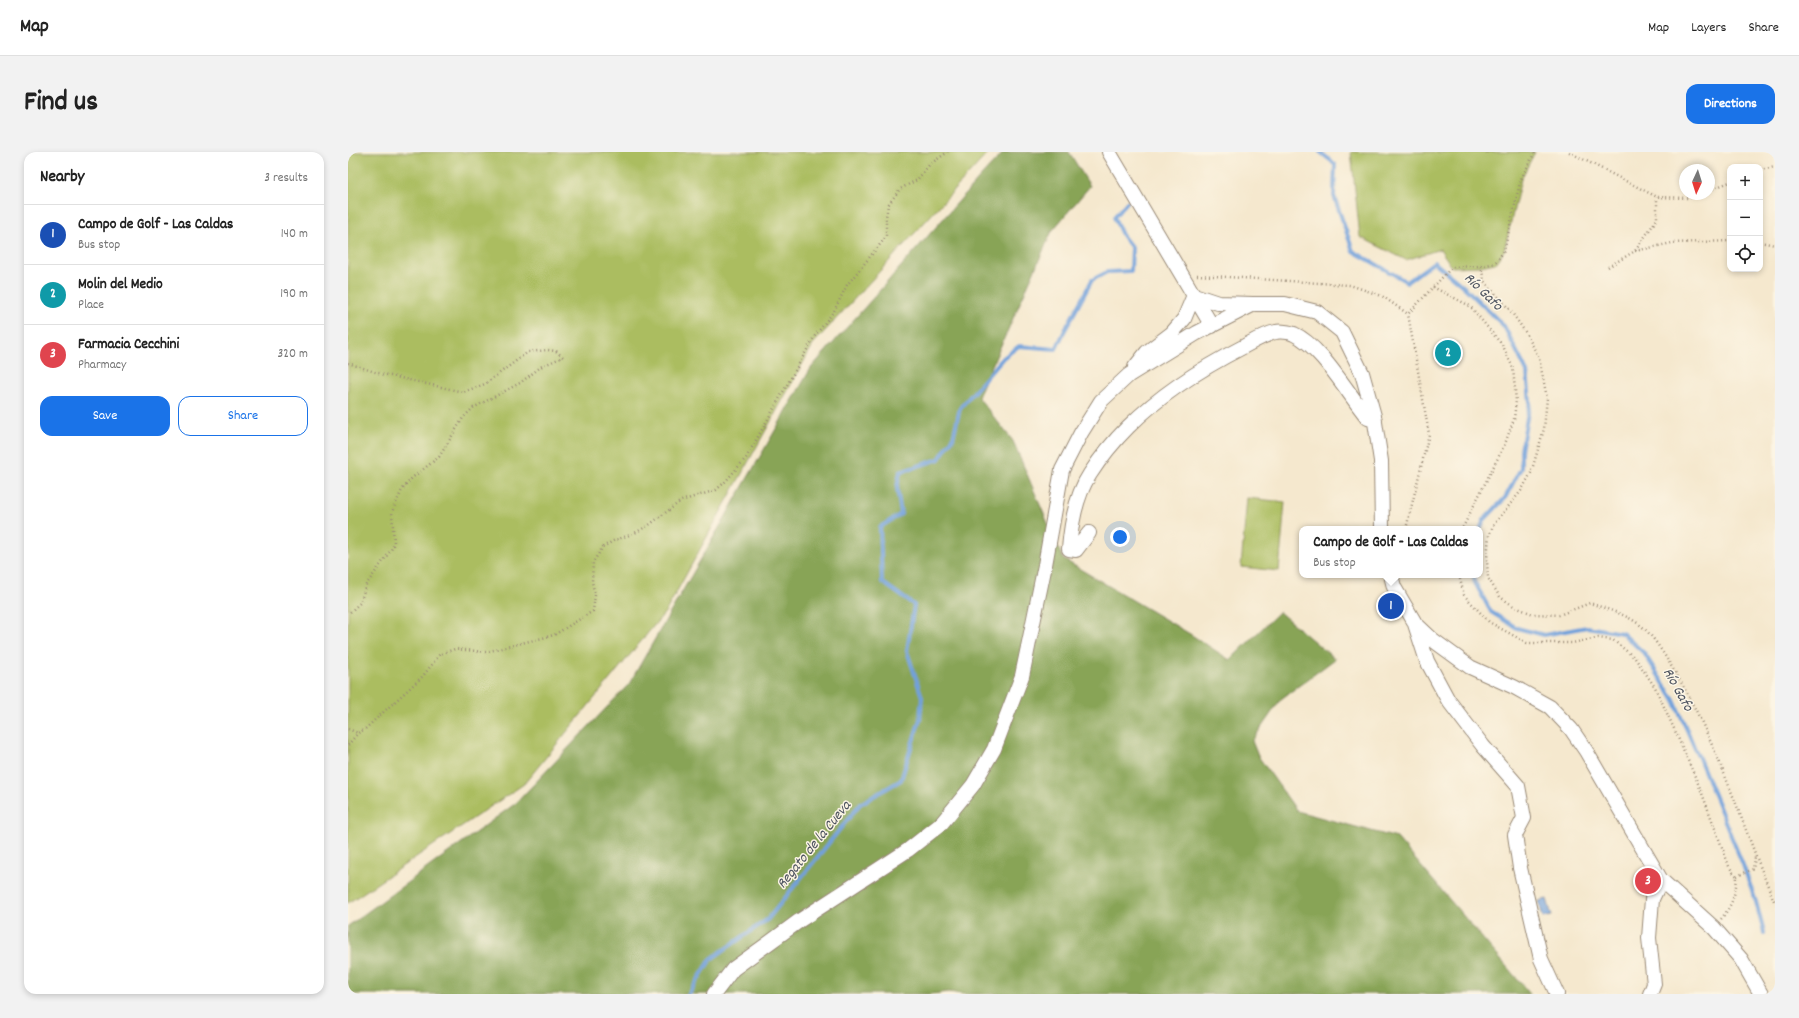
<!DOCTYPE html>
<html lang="en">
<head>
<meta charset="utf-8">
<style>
	:root { --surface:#fff; --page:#f2f2f2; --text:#222; --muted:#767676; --line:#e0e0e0; --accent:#1a73e8 }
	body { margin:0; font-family:Dekko,sans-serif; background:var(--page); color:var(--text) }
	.controls { position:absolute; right:12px; top:12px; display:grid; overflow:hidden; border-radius:8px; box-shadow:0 2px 6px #0003 }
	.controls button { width:36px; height:36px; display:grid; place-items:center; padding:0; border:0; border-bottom:1px solid var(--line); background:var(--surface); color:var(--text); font:20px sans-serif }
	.compass { position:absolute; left:1331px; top:12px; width:36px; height:36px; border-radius:50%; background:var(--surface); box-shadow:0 2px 6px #0003; rotate:184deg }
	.you { position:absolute; left:772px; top:385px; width:14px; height:14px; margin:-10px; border:3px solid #fff; border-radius:50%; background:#1a73e8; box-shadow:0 0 0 6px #1a73e833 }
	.badge { display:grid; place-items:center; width:26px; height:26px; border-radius:50%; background:var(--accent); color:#fff; font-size:13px; font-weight:700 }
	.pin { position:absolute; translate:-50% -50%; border:2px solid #fff; box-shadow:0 1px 4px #0006 }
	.popup { position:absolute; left:951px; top:374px; width:184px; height:52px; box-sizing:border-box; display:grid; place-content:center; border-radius:8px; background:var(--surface); filter:drop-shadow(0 1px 3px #0005); font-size:13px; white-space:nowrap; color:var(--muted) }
	.popup b { font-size:15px; color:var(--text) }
	.popup::after { content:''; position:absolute; left:50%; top:100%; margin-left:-8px; border:8px solid transparent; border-top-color:var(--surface) }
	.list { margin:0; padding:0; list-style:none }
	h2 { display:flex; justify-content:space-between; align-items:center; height:52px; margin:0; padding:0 16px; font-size:17px }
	h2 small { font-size:13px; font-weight:400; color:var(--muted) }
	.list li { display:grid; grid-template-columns:26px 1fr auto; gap:12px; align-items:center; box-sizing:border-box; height:60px; padding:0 16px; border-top:1px solid var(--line) }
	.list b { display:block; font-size:15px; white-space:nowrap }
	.list p { margin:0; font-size:13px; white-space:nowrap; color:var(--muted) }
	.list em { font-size:13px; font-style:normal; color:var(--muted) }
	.actions { display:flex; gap:8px; padding:12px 16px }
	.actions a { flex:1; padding:9px 0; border:1px solid var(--accent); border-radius:12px; text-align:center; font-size:14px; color:var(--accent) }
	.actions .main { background:var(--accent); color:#fff }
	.icon { flex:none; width:22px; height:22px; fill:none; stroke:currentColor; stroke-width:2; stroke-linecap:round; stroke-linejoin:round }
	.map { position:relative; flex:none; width:1427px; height:842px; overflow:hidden; border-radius:12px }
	header { display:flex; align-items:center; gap:24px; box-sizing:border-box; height:56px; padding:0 20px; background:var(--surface); border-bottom:1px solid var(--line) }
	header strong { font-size:19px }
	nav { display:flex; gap:22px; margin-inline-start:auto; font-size:14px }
	.intro { display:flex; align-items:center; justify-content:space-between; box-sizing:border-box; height:96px; padding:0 24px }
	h1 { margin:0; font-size:28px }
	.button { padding:10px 18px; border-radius:12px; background:var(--accent); color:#fff; font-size:14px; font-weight:700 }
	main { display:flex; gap:24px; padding:0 24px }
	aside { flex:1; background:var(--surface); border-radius:12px; box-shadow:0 2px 6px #0003 }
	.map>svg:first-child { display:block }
	.green { fill:#abbd60; stroke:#73743f }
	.forest { fill:#88a456; stroke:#62673a }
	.water { fill:#72a1db; stroke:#56667c }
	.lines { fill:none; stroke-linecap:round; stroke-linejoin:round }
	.stream { stroke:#72a1db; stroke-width:4 }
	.minor-casing { stroke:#988976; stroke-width:16 }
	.path { stroke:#988976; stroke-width:2.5; stroke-dasharray:1 3; stroke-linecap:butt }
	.minor { stroke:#fff; stroke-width:14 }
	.labels { text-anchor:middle; stroke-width:3; stroke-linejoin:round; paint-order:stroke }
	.water-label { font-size:15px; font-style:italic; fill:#4e5460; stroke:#fcf5e5 }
</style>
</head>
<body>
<header>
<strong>Map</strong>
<nav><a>Map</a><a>Layers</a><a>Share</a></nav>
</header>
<div class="intro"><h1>Find us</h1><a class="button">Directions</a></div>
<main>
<aside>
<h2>Nearby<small>3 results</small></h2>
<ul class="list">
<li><span class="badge" style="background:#1a4fb4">1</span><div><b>Campo de Golf - Las Caldas</b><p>Bus stop</p></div><em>140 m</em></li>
<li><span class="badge" style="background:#0f9aa8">2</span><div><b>Molin del Medio</b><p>Place</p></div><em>190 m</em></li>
<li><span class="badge" style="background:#e0444e">3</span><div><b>Farmacia Cecchini</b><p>Pharmacy</p></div><em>320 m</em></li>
</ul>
<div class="actions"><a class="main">Save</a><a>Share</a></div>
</aside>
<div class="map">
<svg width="1427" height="842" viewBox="0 0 1427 842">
	<rect width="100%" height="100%" fill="#fcf5e5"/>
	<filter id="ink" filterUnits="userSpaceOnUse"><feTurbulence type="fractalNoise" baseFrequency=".025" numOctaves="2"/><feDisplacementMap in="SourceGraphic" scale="8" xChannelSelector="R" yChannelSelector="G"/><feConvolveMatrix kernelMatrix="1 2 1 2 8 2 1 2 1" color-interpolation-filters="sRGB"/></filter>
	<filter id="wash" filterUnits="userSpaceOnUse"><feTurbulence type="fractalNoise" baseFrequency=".012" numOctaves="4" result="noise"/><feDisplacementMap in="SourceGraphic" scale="16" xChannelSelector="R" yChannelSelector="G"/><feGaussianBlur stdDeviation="0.9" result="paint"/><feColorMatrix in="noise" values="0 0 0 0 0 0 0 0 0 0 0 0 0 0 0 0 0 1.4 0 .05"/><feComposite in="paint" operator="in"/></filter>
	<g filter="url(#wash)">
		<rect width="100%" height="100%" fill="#f5e8ce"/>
		<!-- green -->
		<path class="green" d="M0,0H641L466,191L318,459L176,632L0,751Z
			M1003,0H1187L1173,27L1156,99L1147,111L1133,114L1104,115L1092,97L1058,108L1012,85Z
			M899,346L937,350L931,419L893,415Z"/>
		<!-- forest -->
		<path class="forest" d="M656,0H721L742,34L704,79L630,245L665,289L715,407L842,482L882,508L931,460L987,507L933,547L904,589L910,604L949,659L1049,686L1182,842H614L601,840L582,842H0V774L168,651L281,532L463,216L634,23Z"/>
		<!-- water -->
		<path class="water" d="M1199,747L1204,764L1195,766L1191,749Z"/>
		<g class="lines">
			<!-- stream -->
			<path class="stream" d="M972,0L987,12L986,44L1005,99L1059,130L1086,110L1116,135L1156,174L1179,220L1182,250L1173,298V316L1157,346L1136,368L1132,377
				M1125,423L1126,429L1143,460L1169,476L1196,483L1239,475L1274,481L1296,501L1326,548L1351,606L1395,713L1408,750L1416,781
				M341,842L363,807L420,767L512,652L553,628L572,567L574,545L559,499L566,453L534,430L532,375L553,362L549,336L552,320L591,307L605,286L612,256L655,206L671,194L708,197L717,178L744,128L759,120L783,119L784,96L774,83L766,65L779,50"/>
		</g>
	</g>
	<g filter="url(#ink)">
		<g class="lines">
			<defs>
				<path id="minor" d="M761,0L864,174
					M787,215L799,200L824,181L836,167L846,143L870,151L905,152
					M741,381L728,398L721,397C723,372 728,343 742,322C753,305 766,289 780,275C813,242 854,216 895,195C904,190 917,182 928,180C932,179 942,180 946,182C973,194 1000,242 1020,266L1027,268
					M1043,423L1046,435L1067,471L1085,488L1122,515L1166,535L1202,555L1223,577L1238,599L1313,728L1366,776L1393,807L1413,842
					M1067,472L1079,509L1100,548L1135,594L1170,634L1176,666L1167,683L1172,716L1193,807L1209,842
					M366,842L385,817L451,769L560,698L593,672L625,633L646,597L674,524L697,413L714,318L733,281L753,249L781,223L849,181L906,152H937L969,160L994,180L1014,221L1026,264L1033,309L1034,377
					M1302,842L1306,832L1301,786L1304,747L1313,728"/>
			</defs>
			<!-- minor casing -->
			<use href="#minor" class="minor-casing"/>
			<!-- path -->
			<path class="path" d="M1139,0L1140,1
				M1221,0L1309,45L1341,46L1352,42
				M1412,18L1427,15
				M1361,38L1382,30
				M1412,90L1427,93
				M1287,99L1324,91L1382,89
				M1133,114L1136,129L1162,158L1178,181L1191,206L1199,246L1196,277L1183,321L1173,339L1146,372L1141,383L1139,407L1140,426L1152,445L1167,455L1185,462L1211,463L1242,451C1258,457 1278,462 1292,473C1304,482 1314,499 1322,512C1368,585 1393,671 1427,751
				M1260,115L1287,99L1309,67V45
				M849,123L1002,133L1034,144L1060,162L1104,115L1133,114L1147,111L1156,99L1173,27L1187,0
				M1085,135L1122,154L1155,194L1165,216L1168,249L1166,267L1157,292L1114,377
				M0,211L30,221L115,240L137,232L180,200L200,198L208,199L215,205L194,214L172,231L125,256L115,266L91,305L64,326L54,338L44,360L46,391L43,398L18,433L12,451L0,462
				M1058,377L1081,282L1060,162
				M1111,423L1116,443L1141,470L1179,491H1224L1250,486L1265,488L1287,506L1307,535L1328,581L1352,636L1381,714L1386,722L1389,724
				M0,577L10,581
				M0,593L10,581L17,577L75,524L92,502L107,497L138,500L206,483L245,459L247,443L244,430L245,410L255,395L267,388L285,382L301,373L333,349L368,338L376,331L398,306L466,185L486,159L499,133L538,85V65L540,53L552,37L569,28L582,12L600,0
				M1389,724L1405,717L1407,705
				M1373,767C1384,754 1388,741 1389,724"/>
			<!-- minor -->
			<use href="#minor" class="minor"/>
		</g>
	</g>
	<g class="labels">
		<!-- water labels -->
		<g class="water-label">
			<text transform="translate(1136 139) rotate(44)" y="5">Río Gafo</text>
			<text transform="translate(1331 537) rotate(61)" y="5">Río Gafo</text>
			<text transform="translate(465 692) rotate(-51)" y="5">Regato de la Cueva</text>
		</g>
	</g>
</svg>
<div class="controls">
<button>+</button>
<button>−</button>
<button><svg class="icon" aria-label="locate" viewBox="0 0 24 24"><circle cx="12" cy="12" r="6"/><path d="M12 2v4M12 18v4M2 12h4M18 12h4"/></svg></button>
</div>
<svg class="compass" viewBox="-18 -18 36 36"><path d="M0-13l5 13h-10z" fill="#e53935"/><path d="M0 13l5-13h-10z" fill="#767676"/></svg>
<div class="you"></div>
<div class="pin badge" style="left:1043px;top:454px;background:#1a4fb4">1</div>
<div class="popup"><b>Campo de Golf - Las Caldas</b>Bus stop</div>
<div class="pin badge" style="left:1100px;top:201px;background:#0f9aa8">2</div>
<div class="pin badge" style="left:1300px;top:729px;background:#e0444e">3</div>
</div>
</main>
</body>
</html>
